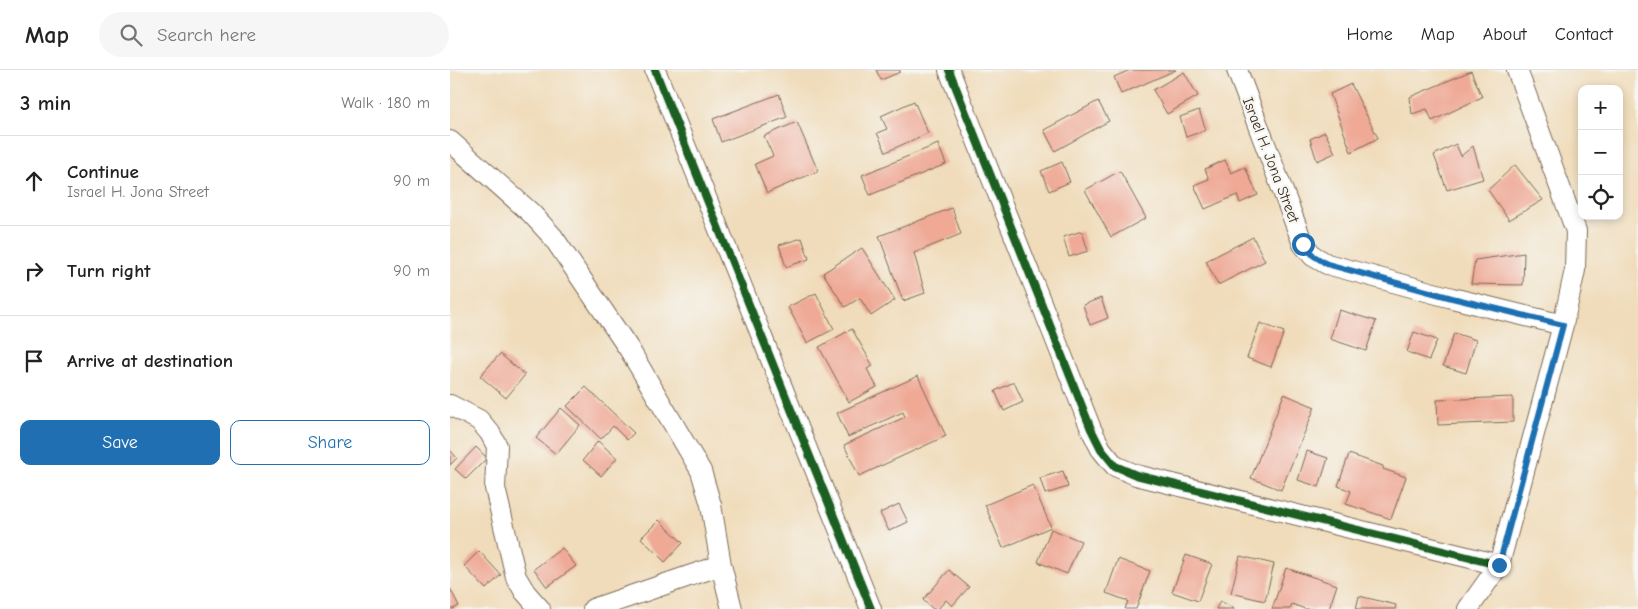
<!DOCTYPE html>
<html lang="en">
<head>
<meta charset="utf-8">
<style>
	:root { --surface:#fff; --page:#f6f6f6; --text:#222; --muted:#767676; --line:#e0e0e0; --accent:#1f6fb2 }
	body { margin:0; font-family:"Comic Neue",sans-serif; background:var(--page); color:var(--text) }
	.controls { position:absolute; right:15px; top:15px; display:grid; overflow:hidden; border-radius:10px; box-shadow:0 2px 8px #0003 }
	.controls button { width:45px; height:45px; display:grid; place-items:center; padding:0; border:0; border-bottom:1px solid var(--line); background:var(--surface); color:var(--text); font:25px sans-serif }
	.stop { position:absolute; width:15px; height:15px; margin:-11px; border:4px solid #1f6fb2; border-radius:50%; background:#fff }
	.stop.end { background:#1f6fb2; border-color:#fff; box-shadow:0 1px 5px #0008 }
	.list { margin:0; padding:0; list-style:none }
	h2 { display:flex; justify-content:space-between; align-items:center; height:65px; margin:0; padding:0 20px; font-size:21px }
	h2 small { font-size:16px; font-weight:400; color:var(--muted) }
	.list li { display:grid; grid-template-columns:32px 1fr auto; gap:15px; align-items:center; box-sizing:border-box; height:90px; padding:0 20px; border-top:1px solid var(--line) }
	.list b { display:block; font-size:19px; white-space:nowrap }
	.list p { margin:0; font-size:16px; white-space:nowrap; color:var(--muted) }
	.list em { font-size:16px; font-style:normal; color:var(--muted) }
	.actions { display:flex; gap:10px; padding:15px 20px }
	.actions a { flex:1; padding:11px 0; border:1px solid var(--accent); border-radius:10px; text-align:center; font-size:18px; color:var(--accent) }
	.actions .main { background:var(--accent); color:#fff }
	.icon { flex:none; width:28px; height:28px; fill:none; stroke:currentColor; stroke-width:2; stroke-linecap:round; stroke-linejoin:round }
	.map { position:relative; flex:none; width:1188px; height:539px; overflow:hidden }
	header { display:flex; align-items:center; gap:30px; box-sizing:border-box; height:70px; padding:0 25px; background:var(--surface); border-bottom:1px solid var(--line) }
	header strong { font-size:24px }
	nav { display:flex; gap:28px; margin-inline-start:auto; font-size:18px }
	.search { width:350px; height:45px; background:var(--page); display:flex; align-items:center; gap:12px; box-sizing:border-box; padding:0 18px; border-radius:28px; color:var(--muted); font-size:19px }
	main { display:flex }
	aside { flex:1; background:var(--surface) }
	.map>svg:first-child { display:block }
	.building { fill:#efa995 }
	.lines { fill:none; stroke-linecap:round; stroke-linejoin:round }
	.minor-casing { stroke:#7a6855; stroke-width:22 }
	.minor { stroke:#fff; stroke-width:20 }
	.cycleway-casing { stroke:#f6f6f2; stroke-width:11 }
	.cycleway { stroke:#1b5e20; stroke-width:8 }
	.route { stroke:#1f6fb2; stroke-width:6 }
	.labels { text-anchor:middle; stroke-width:5; stroke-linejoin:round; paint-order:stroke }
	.street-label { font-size:15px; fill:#3b2a1e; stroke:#f6f6f2 }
</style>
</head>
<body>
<header>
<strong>Map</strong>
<div class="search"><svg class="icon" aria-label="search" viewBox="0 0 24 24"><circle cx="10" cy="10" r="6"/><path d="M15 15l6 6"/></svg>Search here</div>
<nav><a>Home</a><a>Map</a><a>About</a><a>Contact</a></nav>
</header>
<main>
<aside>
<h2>3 min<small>Walk · 180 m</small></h2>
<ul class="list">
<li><svg class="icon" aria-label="ahead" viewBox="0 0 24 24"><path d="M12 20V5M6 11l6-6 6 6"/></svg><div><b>Continue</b><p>Israel H. Jona Street</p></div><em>90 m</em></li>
<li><svg class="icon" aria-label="right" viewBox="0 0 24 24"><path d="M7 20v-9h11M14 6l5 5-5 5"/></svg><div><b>Turn right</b></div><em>90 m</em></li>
<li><svg class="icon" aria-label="arrive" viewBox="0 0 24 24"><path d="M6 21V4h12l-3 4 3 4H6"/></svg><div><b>Arrive at destination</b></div></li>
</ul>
<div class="actions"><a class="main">Save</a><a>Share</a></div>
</aside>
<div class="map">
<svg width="1188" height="539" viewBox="0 0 1188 539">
	<rect width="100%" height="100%" fill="#f6f6f2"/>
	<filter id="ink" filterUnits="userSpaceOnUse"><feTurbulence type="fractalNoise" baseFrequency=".02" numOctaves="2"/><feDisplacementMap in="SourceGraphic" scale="10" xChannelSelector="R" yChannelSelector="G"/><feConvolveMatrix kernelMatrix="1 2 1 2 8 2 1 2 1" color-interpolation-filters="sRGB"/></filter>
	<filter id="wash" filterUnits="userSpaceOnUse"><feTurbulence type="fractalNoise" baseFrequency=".0096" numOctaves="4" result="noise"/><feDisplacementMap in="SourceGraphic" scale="20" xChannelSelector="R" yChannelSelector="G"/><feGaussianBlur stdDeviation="1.12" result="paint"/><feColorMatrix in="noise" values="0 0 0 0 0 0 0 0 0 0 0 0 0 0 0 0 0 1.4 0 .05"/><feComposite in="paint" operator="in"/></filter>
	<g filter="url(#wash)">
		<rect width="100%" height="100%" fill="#f0dcba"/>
		<g id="blocks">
			<!-- building -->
			<path class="building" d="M426,0H450V2L431,10Z
				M680,0H726L671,24L664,7Z
				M1021,1L1032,27L982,51L977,39L962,44L960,27Z
				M734,2L748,26L717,44L703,20Z
				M901,14L928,68L901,82L880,24Z
				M329,24L337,47L271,72L263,49Z
				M464,31L478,63L436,82L427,63L437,59L431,46Z
				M648,31L659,51L605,81L594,60Z
				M749,40L756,60L736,67L730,47Z
				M347,52L368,101L317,123L305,94L323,86L314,66Z
				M875,62L885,83L867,91L860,69Z
				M488,74L496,94L420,125L412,105Z
				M1006,74L1011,86L1023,76L1033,109L997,120L984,85Z
				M775,90L781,103L795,97L808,125L790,133L787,125L755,139L744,115L759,109L755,99Z
				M612,92L620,112L599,121L591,101Z
				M1065,95L1093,130L1059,150L1038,120Z
				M670,101L696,148L661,167L635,120Z
				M502,138L511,164L464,183L475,223L453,231L429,166Z
				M632,161L638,181L619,187L613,167Z
				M803,167L815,191L768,215L756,191Z
				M352,168L359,189L336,197L329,175Z
				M412,178L445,230L421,246L410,228L395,237L373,203Z
				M1074,183L1073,215L1021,214L1025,190Z
				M366,223L384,259L357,273L338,237Z
				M651,228L658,248L640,255L633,235Z
				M889,240L926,251L916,281L880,269Z
				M810,253L834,262L821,297L797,288Z
				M402,259L423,296L417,299L427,317L399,332L369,277Z
				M964,262L987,270L979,290L957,282Z
				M1004,263L1026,270L1016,303L993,296Z
				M50,284L75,305L56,328L30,306Z
				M468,306L496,366L409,406L394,375L455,347L453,342L398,367L387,343Z
				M564,312L573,332L554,341L545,321Z
				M136,317L184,363L177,370L163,356L151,369L117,336Z
				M834,324L865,337L831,420L801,408Z
				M1063,327V352L988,355L987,330Z
				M111,338L130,355L106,384L86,368Z
				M148,371L167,388L151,406L133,390Z
				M26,377L37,388L16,409L5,399Z
				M0,380L7,388L0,395Z
				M857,381L878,388L869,417L848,410Z
				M899,384L933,396V399L956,407L941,449L896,434L901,421L888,416Z
				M613,401L618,417L595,424L590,408Z
				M583,415L601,457L553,478L535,435Z
				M449,434L458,452L439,461L430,443Z
				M209,450L233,473L215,492L191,468Z
				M601,459L631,471L617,504L588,492Z
				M112,478L126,496L97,517L84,499Z
				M29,481L51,505L36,519L14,496Z
				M736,485L762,494L748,531L722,522Z
				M790,486L824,494L815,531L781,523Z
				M668,489L700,501L686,539H675L678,531L656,523Z
				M836,498L887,515L879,539H855L842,534L840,539H822Z
				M499,500L519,517L502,536L496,530L488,539H483L473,530Z
				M0,518L9,536L3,539H0Z
				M909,526L946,535L945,539H906Z
				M770,531L785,539H766Z"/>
		</g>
	</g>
	<g filter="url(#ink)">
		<use href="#blocks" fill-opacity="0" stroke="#7a6855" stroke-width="1"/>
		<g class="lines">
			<defs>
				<path id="minor" d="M205,0L421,539
					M499,0L641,359L651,379L665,396L686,405L1049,495
					M787,0L853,174L863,186L877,194L1002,228L1113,255
					M0,71L81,143L103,167L179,279L251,401L261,435L271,495L282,539
					M0,335L29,350L40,363L47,376L45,418L66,507L75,522L90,539
					M143,539L271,495
					M1018,539L1049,495L1113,255L1125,200L1126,161L1067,0"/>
			</defs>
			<!-- minor casing -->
			<use href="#minor" class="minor-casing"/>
			<!-- minor -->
			<use href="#minor" class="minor"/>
			<defs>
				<path id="cycleway" d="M205,0L421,539
					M499,0L641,359L651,379L665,396L686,405L1049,495"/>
			</defs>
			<!-- cycleway casing -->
			<use href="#cycleway" class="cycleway-casing"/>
			<!-- cycleway -->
			<use href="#cycleway" class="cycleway"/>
		</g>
	</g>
	<g class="lines" filter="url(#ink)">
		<!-- route -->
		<path class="route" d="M853,174L864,186L877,194L1002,228L1113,255L1049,495"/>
	</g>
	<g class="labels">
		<!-- street labels -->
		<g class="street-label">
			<text transform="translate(821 90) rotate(69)" y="5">Israel H. Jona Street</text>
		</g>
	</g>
</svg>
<div class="controls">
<button>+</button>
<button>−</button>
<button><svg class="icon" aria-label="locate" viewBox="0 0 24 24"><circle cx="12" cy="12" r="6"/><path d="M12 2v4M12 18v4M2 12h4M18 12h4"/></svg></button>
</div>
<div class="stop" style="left:853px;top:174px"></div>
<div class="stop end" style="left:1049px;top:495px"></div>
</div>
</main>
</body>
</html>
